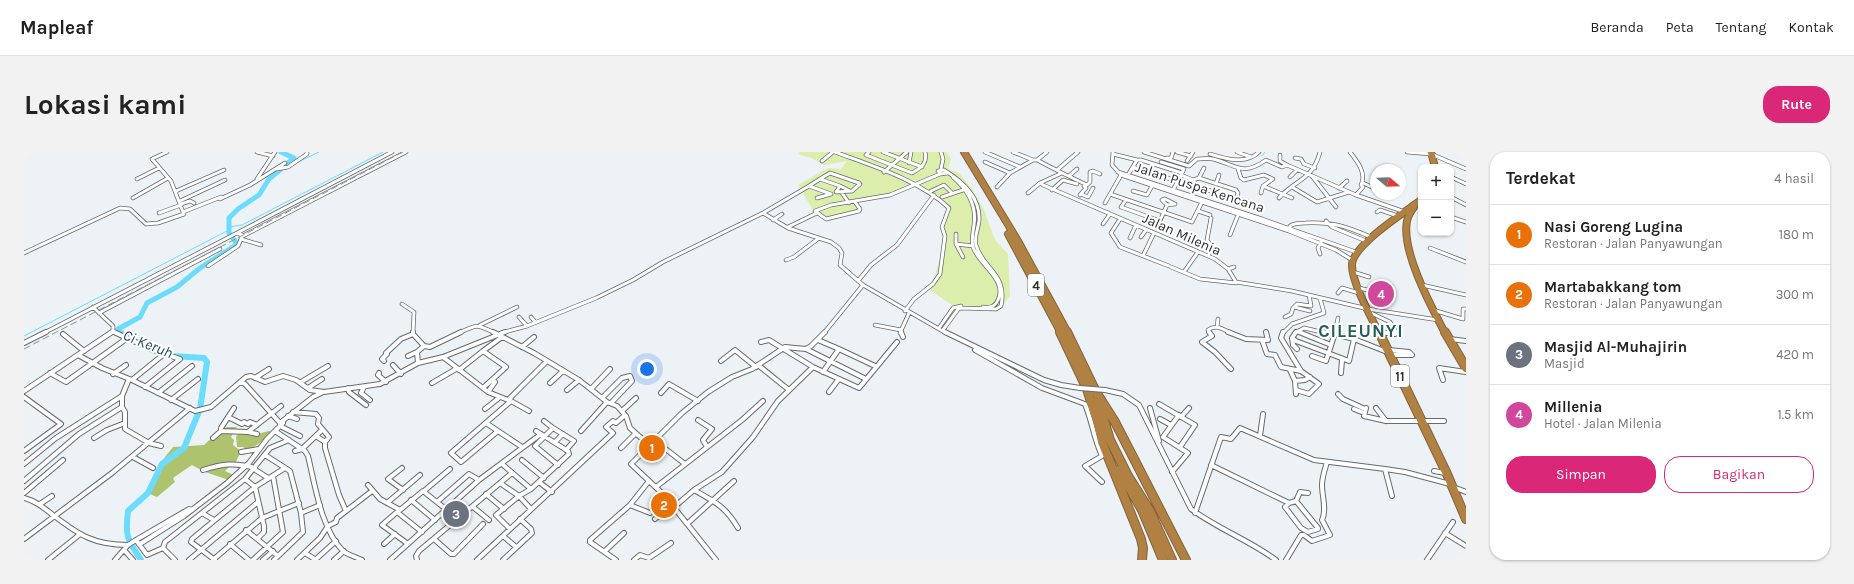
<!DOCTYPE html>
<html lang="id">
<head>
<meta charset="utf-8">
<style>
	:root { --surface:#fff; --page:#f2f2f2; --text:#222; --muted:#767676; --line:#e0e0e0; --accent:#db2777 }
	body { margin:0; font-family:Karla,sans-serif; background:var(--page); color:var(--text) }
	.controls { position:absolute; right:12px; top:12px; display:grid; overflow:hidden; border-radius:8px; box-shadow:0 1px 3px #0004 }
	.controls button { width:36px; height:36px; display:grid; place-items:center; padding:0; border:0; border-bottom:1px solid var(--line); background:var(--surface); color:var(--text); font:20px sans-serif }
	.compass { position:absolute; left:1346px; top:12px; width:36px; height:36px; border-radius:50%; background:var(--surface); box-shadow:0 1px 3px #0004; rotate:109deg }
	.you { position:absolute; left:623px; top:217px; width:14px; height:14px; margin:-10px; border:3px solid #fff; border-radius:50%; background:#1a73e8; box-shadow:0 0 0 6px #1a73e833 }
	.badge { display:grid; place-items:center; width:26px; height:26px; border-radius:50%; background:var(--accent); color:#fff; font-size:13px; font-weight:700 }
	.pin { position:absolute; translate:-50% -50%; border:2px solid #fff; box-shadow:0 1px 4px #0006 }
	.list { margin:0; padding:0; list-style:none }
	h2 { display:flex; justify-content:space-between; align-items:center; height:52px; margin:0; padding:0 16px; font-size:17px }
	h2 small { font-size:13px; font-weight:400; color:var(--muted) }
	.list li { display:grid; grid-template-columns:26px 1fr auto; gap:12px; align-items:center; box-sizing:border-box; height:60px; padding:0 16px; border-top:1px solid var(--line) }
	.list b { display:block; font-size:15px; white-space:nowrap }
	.list p { margin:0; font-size:13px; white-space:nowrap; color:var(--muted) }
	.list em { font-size:13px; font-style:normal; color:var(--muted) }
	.actions { display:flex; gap:8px; padding:12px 16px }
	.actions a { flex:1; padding:9px 0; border:1px solid var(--accent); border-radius:16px; text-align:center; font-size:14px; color:var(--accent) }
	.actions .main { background:var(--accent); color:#fff }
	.map { position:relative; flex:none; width:1442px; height:408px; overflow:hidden; border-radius:16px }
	header { display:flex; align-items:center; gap:24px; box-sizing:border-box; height:56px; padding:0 20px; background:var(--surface); border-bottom:1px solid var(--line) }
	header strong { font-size:19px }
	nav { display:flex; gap:22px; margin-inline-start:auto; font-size:14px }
	.intro { display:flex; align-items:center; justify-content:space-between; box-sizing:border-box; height:96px; padding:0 24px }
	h1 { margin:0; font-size:28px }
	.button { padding:10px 18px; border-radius:16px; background:var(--accent); color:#fff; font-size:14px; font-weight:700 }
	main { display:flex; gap:24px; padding:0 24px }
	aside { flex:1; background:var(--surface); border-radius:16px; box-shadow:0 1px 3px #0004 }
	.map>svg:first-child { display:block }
	.green { fill:#dceeab }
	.forest { fill:#aec36e }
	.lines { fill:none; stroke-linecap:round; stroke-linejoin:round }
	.stream { stroke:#6bdcfd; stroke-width:1 }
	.river-far1 { stroke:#6bdcfd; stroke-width:5 }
	.river { stroke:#6bdcfd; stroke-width:6 }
	.street-far1-casing { stroke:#666b6e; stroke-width:4.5 }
	.street-casing { stroke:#666b6e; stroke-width:6 }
	.highway-far1-casing { stroke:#82643d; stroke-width:8 }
	.highway-casing { stroke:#82643d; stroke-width:10 }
	.street-far1 { stroke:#fff; stroke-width:3 }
	.street { stroke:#fff; stroke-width:4 }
	.highway-far1 { stroke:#b18144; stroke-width:6 }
	.highway { stroke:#b18144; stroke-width:8 }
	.rail { stroke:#8f9396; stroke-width:1; stroke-dasharray:7 3.5; stroke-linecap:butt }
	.street-bridge-casing { stroke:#666b6e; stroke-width:6; stroke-linecap:butt }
	.street-bridge { stroke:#fff; stroke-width:4 }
	.labels { text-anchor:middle; stroke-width:4; stroke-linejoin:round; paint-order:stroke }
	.shield { fill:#fff; stroke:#6b6d6e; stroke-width:1 }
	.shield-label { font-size:13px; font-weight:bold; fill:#2c2e30 }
	.street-label { font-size:14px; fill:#2c2e30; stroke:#fff }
	.water-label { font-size:15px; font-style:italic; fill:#1a4b59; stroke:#fff }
	.district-label { font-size:18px; font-weight:bold; letter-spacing:1px; fill:#255e57; stroke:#fff }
</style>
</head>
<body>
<header>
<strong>Mapleaf</strong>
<nav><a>Beranda</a><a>Peta</a><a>Tentang</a><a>Kontak</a></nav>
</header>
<div class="intro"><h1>Lokasi kami</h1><a class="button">Rute</a></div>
<main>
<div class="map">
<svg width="1442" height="408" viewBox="0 0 1442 408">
	<rect width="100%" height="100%" fill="#edf2f6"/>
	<!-- green -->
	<path class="green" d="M776,0H923L927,7L924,17L935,21L948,37L960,58L971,88L984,102L986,144L973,160L939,156L919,178L915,176L931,155L903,136L908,133L920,93L918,75L926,58L916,48L896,36L888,35L861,45L832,50L835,59L811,68L792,63L774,33L804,16L817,17L823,9L801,13L787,6L774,2Z"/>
	<!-- forest -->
	<path class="forest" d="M203,275H213L207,285L210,288L209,293L217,299L211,312L179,319L168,313L149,326L151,330L133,345L121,340L134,319L137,310L149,295L180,293L196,278Z
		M245,279L247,280C240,288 232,296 222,297L219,295H213L212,284L215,282H233Z
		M202,314H206L201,319L210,323L205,328L181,320Z"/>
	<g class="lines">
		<!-- stream -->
		<path class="stream" d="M1238,4L1241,0
			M270,12L295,0
			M343,22L358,14
			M205,75L218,73L359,0
			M0,184L205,78"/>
		<!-- river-far1 -->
		<path class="river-far1" d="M96,181L93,179L94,177L116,165L123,151L153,135L176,116L212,93V90L205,81V66L214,57L235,43L245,27L270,6L257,0"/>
		<!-- river -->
		<path class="river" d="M94,180L99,182
			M117,408C103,386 101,386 104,359L124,341L138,312L160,296L176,257L183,210L180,206L148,204"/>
		<defs>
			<path id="street-far1" d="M143,0L128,7L147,29L159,60
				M233,0L249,4
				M811,0C849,14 895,28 925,56L918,75L921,84L916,122L909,132L890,147L881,159
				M845,0L842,3L888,21C897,16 904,11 901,0
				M859,0L898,15
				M917,0L919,7L917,17
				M961,0L996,15
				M989,0L1009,8
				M1089,0L1088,13L1097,23L1265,79L1312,98L1328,108
				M1120,0L1165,14L1173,7C1178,7 1184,6 1189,7C1213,13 1218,25 1242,8L1258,15L1263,13L1332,43L1381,60
				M1153,0L1167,4
				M1213,0L1227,5
				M1326,0C1333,9 1343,21 1337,33L1339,35L1332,43
				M1383,0L1407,2L1442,17
				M1089,2L1113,8
				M1186,2C1202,7 1222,13 1235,0
				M1256,3V9L1263,13
				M1143,6H1147L1149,0
				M1271,6L1277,7L1280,12L1291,16
				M1013,8L1023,0
				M798,9L809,0
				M1163,9L1169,0
				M961,10L986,21
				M1137,10L1160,17L1158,21
				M885,11L887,0
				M1109,15L1153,29
				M253,17L264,15L283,2V0
				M1214,17L1217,26L1220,28L1240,23L1249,27L1239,34L1237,41
				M1033,18L1054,0
				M860,20L883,0
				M1094,20L1238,67L1332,100
				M806,21L835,31L836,32L828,39L812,40L816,34L796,27Z
				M1038,21L1063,33L1066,30V20L1069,19L1076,22
				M1104,23L1113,8H1117L1158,21L1157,23L1169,28L1175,26L1212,38L1214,41L1212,47
				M1045,24L1053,17
				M1288,24L1312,55
				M929,25C944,38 953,53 950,73C949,80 947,88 949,95C954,112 984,128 974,148C971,155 966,156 959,155
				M1266,25L1273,18
				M1427,25L1442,32
				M1175,26L1180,16
				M113,27L135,16
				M233,27L251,0
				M796,27L785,34L807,42
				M1169,28L1173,35L1231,52L1234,55
				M1339,31L1352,37
				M1192,32L1195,23
				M816,34L826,39
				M1239,34L1268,46
				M973,35L986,21L1009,8H1013L1038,21L1016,31L1019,33L1191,107L1204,117L1212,130L1268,139L1344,157L1414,168
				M1268,35L1293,50L1325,40
				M1315,36L1323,29
				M1028,38L1039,28L1053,32
				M1149,38L1157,23
				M152,39L200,18
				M907,39L920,33L928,41
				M1109,39L1123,43L1128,34
				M818,41L825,51
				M1004,41L1016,31
				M1057,42L1064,45L1069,36
				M1086,42L1168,70L1178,50
				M1362,42L1366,44
				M1056,43L1062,36L1060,34
				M918,45L942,37
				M1427,45L1442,53
				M109,46L144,26
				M793,46L807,42
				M1255,46C1273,26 1288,29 1296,0
				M196,47L226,33L261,11
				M1141,47L1151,52L1143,53L1138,48Z
				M1102,48L1097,55L1136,69
				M156,49L201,28
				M831,50L836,57L835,59L802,67L791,59L807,53L866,43L916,22
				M1081,51L1097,23
				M157,52L166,49L170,51
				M1174,59L1186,63
				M1353,60L1356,58L1374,64
				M135,61L157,53
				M739,61L764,76L807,90L815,96L818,101L816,113L839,133
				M1427,65L1442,70
				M1096,67L1087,81L1096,95L1145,114
				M749,68L758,62
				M1302,69L1308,75L1342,89
				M1135,71L1143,53
				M1079,72L1086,62
				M764,75L793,61
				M1266,78V74C1271,71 1275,71 1281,71C1310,70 1321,74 1347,85
				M213,81L368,0
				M932,82V92
				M1206,83L1214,63
				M217,85L382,0
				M1117,85L1122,78
				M1106,86L1112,73
				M1406,96L1442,110
				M0,101L96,56L106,57L122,72L134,71L160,62L159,60L197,45
				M1296,102L1294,96L1297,90
				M1119,104L1130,81
				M1184,104L1188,95L1183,88L1187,66
				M939,105L932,92L949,94
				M762,108L770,105L795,86
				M184,114L214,94L217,87
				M1147,115L1176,127L1212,131
				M1204,117L1210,115
				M1160,120L1174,100
				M1329,120L1345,125
				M834,129L847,113L873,93L910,43
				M1398,133L1442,143
				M1335,136L1356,141
				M1314,141L1318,136L1335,141
				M378,152L390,160L389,181
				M69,155L89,174V179L87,181
				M1270,155L1286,159
				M1409,158L1439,167V157H1442
				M1345,160L1366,170L1373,181
				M75,161L196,97
				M495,165L503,174
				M507,165L511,170
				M1261,165L1267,162L1269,156L1273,152L1287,154L1285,143
				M456,173L493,155
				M851,173L877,178
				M1193,175L1194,167
				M915,176L929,156L937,154
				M919,178L935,156L972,157L977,154C984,121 959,118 952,93C950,86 954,77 955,69C957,46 938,29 920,18L914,19L917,22L923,21
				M89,179L92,181
				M1274,179L1278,181
				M1355,180L1360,181
				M20,181L213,81L218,83L217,87L237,93
				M435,181C453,172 453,172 471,181
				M477,181L503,174L572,146L609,128L639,110L739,61L785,34
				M800,181L839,133L922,181
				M876,181L885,161
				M1186,181L1184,178C1192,172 1199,177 1207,181
				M1259,181L1268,172L1300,161L1296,146
				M1271,181L1280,176L1302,181
				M1311,181L1314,166"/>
			<path id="street" d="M90,180L129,198L156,207
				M389,180V182L400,194L406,195L437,180
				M469,180L510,201L555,228L583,250L593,254L602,264L606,276L625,293
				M877,180L879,185
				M921,180L1020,228L1037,233L1056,236
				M1185,180L1188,184L1178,190L1191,200L1207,217
				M1204,180L1222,187L1244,188L1242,180
				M1272,180L1268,186L1272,189L1325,209L1330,187
				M1275,180L1307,193
				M1299,180L1310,184L1311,182L1330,187
				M1355,180L1371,182L1373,181L1372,180
				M39,182L60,199
				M1311,182V180
				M1268,186L1269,193L1273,197
				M1330,187L1363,200
				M1426,187L1442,189
				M794,188L815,197L799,220
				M1238,188L1243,202L1251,203L1257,215L1277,219L1257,186L1259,180
				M0,191L22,180
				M498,195L510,185
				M782,197L842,227
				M815,197L851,214
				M951,198L1018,236L1061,252C1068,269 1070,287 1078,304L1061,314L1078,330
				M1365,198L1385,200L1388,203H1367
				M459,199L478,185
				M54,203L78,216L108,228L171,259L187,255L222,225L227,224L241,230L259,224L272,228L286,238L300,240L356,232L394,211L419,205L481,180
				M384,204L393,200
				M1288,204L1302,209L1310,184
				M419,205L464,240L484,248
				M360,209L358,207L363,202L362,201L377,187L389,182
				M697,209L711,198L732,215
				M394,211L393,200L400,194
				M369,213L377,222
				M734,213L765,238
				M789,215L835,236L873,190
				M435,218L459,199L482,215L459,236
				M1266,218L1271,229L1281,228L1286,225
				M26,221L42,230L102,187
				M355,221L354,223L362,230
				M1317,221L1318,208
				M89,222L102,213
				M231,226L245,217
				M105,227L98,244V255L101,260V277L125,291L137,294
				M108,228L140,202
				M1419,228L1415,216L1442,220
				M1271,229L1272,242
				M217,230L221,232L256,271V274L276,284
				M277,230L304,214
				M408,231L432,217
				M526,231L539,219
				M121,235L156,207
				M340,235L337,241L346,248
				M284,236L298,227
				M324,236L325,240L342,253
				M567,237L586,217
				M543,238L555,228
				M1081,238L1099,242L1115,253L1167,357C1194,377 1225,388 1252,408
				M1272,238L1285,242L1295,232L1277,219
				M0,239L88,180
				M464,240L471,230L469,228
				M805,240L814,228
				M134,241L168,214
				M637,241L645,232L674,249
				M1314,242L1319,247L1341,257
				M0,245L37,272L0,299
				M578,246L598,226L606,224L608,229L587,251
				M147,248L174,227
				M487,249L505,259
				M1135,252L1171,273L1156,295
				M210,256L197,276V279L224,280L233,282
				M1126,256L1135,289
				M1342,256L1340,264L1362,269H1420
				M1352,256L1362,269
				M461,257L476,245
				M1330,257L1340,261
				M598,259L612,246
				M269,260L292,262L295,266L294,272L305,285L301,290V296L315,343L322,359
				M264,264L273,267
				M204,265L218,272L220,270L224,272L226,270L233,273
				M1157,265L1165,256
				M1136,267L1147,273
				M674,268L688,277L679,288L683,295
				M520,269L529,276
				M256,271L289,245L299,240
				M462,271L474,279L437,310L427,301L487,249L484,248L522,210
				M225,279L257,254
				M251,279L281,299L284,304C291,333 297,377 319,399C324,403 332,405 338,408
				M474,279L498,295
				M557,279L583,250
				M292,284L301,290
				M1236,284L1239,262
				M70,286L83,278L101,271
				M189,286L197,279
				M630,288L661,312
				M531,290L539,282
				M597,296L611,282
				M271,299L278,297L298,278
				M217,300L235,297
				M241,303L266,319L277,361
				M109,305L129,316
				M498,308L520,326
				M0,312L32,286L98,244
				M478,312L507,337
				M534,313L511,294L529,276L550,289L542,298
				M1187,313L1265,351
				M378,316L364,327L379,338
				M230,317L244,326
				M179,318C197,312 212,310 231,316
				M1410,319L1421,321
				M1148,320L1164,301L1139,285L1155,263
				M221,327L231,335L240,374V380L233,387
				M0,329L55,282L98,255
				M515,330L528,340
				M476,331L495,344L507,357
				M344,333L356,347L376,358L399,339L423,358
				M632,335L718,268L739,249
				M1429,335L1442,340
				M670,338C690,349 702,355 714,376
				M400,339L426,317
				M0,341L39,308
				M462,342L480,357
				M1368,344L1361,317L1381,320L1426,332
				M0,346C12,349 20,356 29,363C55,383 70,393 104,393
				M387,348L411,368
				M1272,349L1294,376V377L1284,380L1277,376L1261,355L1265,351Z
				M1272,349L1276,340L1284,341
				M413,350L445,322L455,328
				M363,351L396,323
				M16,352L28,344
				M428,353L440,360
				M606,353L626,361
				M449,355L465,368
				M649,356L670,338L698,320L729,285L754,249L789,215L745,188L737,190
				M178,361L190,368
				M1171,361L1197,285L1207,287L1216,276L1290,308L1361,317
				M631,367L647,353
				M663,372L710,329
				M486,377L472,363L495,344L507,337L545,302L544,299L512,279
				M222,378L254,404
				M1421,381L1442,394
				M479,384L492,395
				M0,387L88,321L166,256
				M410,387L427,402H430L459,372
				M112,388L165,357L168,358
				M116,392L160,364L203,331L225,311L243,287L259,271
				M206,392L225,408
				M360,392L371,382
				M384,392L358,373L373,360L398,380
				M101,399L109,408
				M581,399L600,381
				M281,401L292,408
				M190,407L238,366L275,351
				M24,408L55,383
				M91,408L104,393L112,388L123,403L139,396
				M151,408L139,396L141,390L221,327L246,296L265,288
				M165,408L234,350
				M191,408L167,390L168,387L231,335L261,316
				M229,408L259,380L249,324
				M239,408L249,399
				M250,408L279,380L277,361L296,353
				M273,408L296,386L304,374L312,370L313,366L348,339
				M291,408L312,389
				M310,408L320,399
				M366,408L455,328L517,282
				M393,408L392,404L395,399L488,321
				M453,408L589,281L582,275L589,269L592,271L601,263
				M479,408L508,381L507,377L496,367
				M592,408L566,390V388L606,353L625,329
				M610,408L616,403L625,406L647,391
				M692,408L640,343L607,312L658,261L684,240L708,225L728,217L761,195L782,197L787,194L801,180
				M1262,408L1277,383H1280L1288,389L1306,383L1298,368C1303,358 1298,344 1298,333C1298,325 1301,317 1303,310
				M1403,408L1429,370"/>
			<path id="highway-far1" d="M940,0L994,89L1044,181
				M1407,0L1411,15
				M1390,55C1387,59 1384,64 1383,69C1377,99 1407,154 1421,181
				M984,82L1037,181
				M1355,181C1347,165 1327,129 1328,112C1330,92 1381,60 1397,48"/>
			<path id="highway" d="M1036,180L1063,237L1074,272L1078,290L1117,387L1119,396L1118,408
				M1043,180L1072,240L1091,270L1162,408
				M1355,180L1423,322L1442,367
				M1421,180L1442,216
				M1074,248L1086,288L1104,324L1126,359L1148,408
				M1095,318L1118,358L1139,408"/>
		</defs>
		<!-- street-far1 casing -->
		<use href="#street-far1" class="street-far1-casing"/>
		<!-- street casing -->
		<use href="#street" class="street-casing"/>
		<!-- highway-far1 casing -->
		<use href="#highway-far1" class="highway-far1-casing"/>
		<!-- highway casing -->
		<use href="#highway" class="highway-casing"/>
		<!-- street-far1 -->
		<use href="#street-far1" class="street-far1"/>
		<!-- street -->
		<use href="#street" class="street"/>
		<!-- highway-far1 -->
		<use href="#highway-far1" class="highway-far1"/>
		<!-- highway -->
		<use href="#highway" class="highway"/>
		<!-- rail -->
		<path class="rail" d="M0,197L379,0"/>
		<defs>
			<path id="street-bridge" d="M1056,236L1081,238"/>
		</defs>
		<!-- street-bridge casing -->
		<use href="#street-bridge" class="street-bridge-casing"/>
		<!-- street-bridge -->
		<use href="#street-bridge" class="street-bridge"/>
	</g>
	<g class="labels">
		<!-- shield labels -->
		<g class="shield">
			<rect x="1004" y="122" width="16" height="22" rx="3"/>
			<rect x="1367" y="213" width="18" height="22" rx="3"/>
		</g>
		<g class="shield-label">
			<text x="1012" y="138">4</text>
			<text x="1376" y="229">11</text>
		</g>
		<!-- street labels -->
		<g class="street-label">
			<text transform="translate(1176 35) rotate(18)" y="5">Jalan Puspa Kencana</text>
			<text transform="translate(1158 82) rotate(24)" y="5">Jalan Milenia</text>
		</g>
		<!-- water labels -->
		<g class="water-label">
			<text transform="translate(124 192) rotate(22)" y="5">Ci Keruh</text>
		</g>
		<!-- district labels -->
		<g class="district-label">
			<text x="1337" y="185">CILEUNYI</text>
		</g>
	</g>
</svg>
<div class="controls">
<button>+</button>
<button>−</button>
</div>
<svg class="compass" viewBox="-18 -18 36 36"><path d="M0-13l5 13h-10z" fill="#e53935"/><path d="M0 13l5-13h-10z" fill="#767676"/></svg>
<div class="you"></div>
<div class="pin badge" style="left:628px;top:296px;background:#e8710a">1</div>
<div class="pin badge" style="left:640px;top:353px;background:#e8710a">2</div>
<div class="pin badge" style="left:432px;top:362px;background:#6b7280">3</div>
<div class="pin badge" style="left:1357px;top:142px;background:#d1479c">4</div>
</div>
<aside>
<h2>Terdekat<small>4 hasil</small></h2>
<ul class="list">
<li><span class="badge" style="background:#e8710a">1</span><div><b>Nasi Goreng Lugina</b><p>Restoran · Jalan Panyawungan</p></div><em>180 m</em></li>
<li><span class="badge" style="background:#e8710a">2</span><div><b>Martabakkang tom</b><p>Restoran · Jalan Panyawungan</p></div><em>300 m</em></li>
<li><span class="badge" style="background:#6b7280">3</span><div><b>Masjid Al-Muhajirin</b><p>Masjid</p></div><em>420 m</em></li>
<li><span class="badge" style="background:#d1479c">4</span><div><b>Millenia</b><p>Hotel · Jalan Milenia</p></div><em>1.5 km</em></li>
</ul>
<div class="actions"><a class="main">Simpan</a><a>Bagikan</a></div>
</aside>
</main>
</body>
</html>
